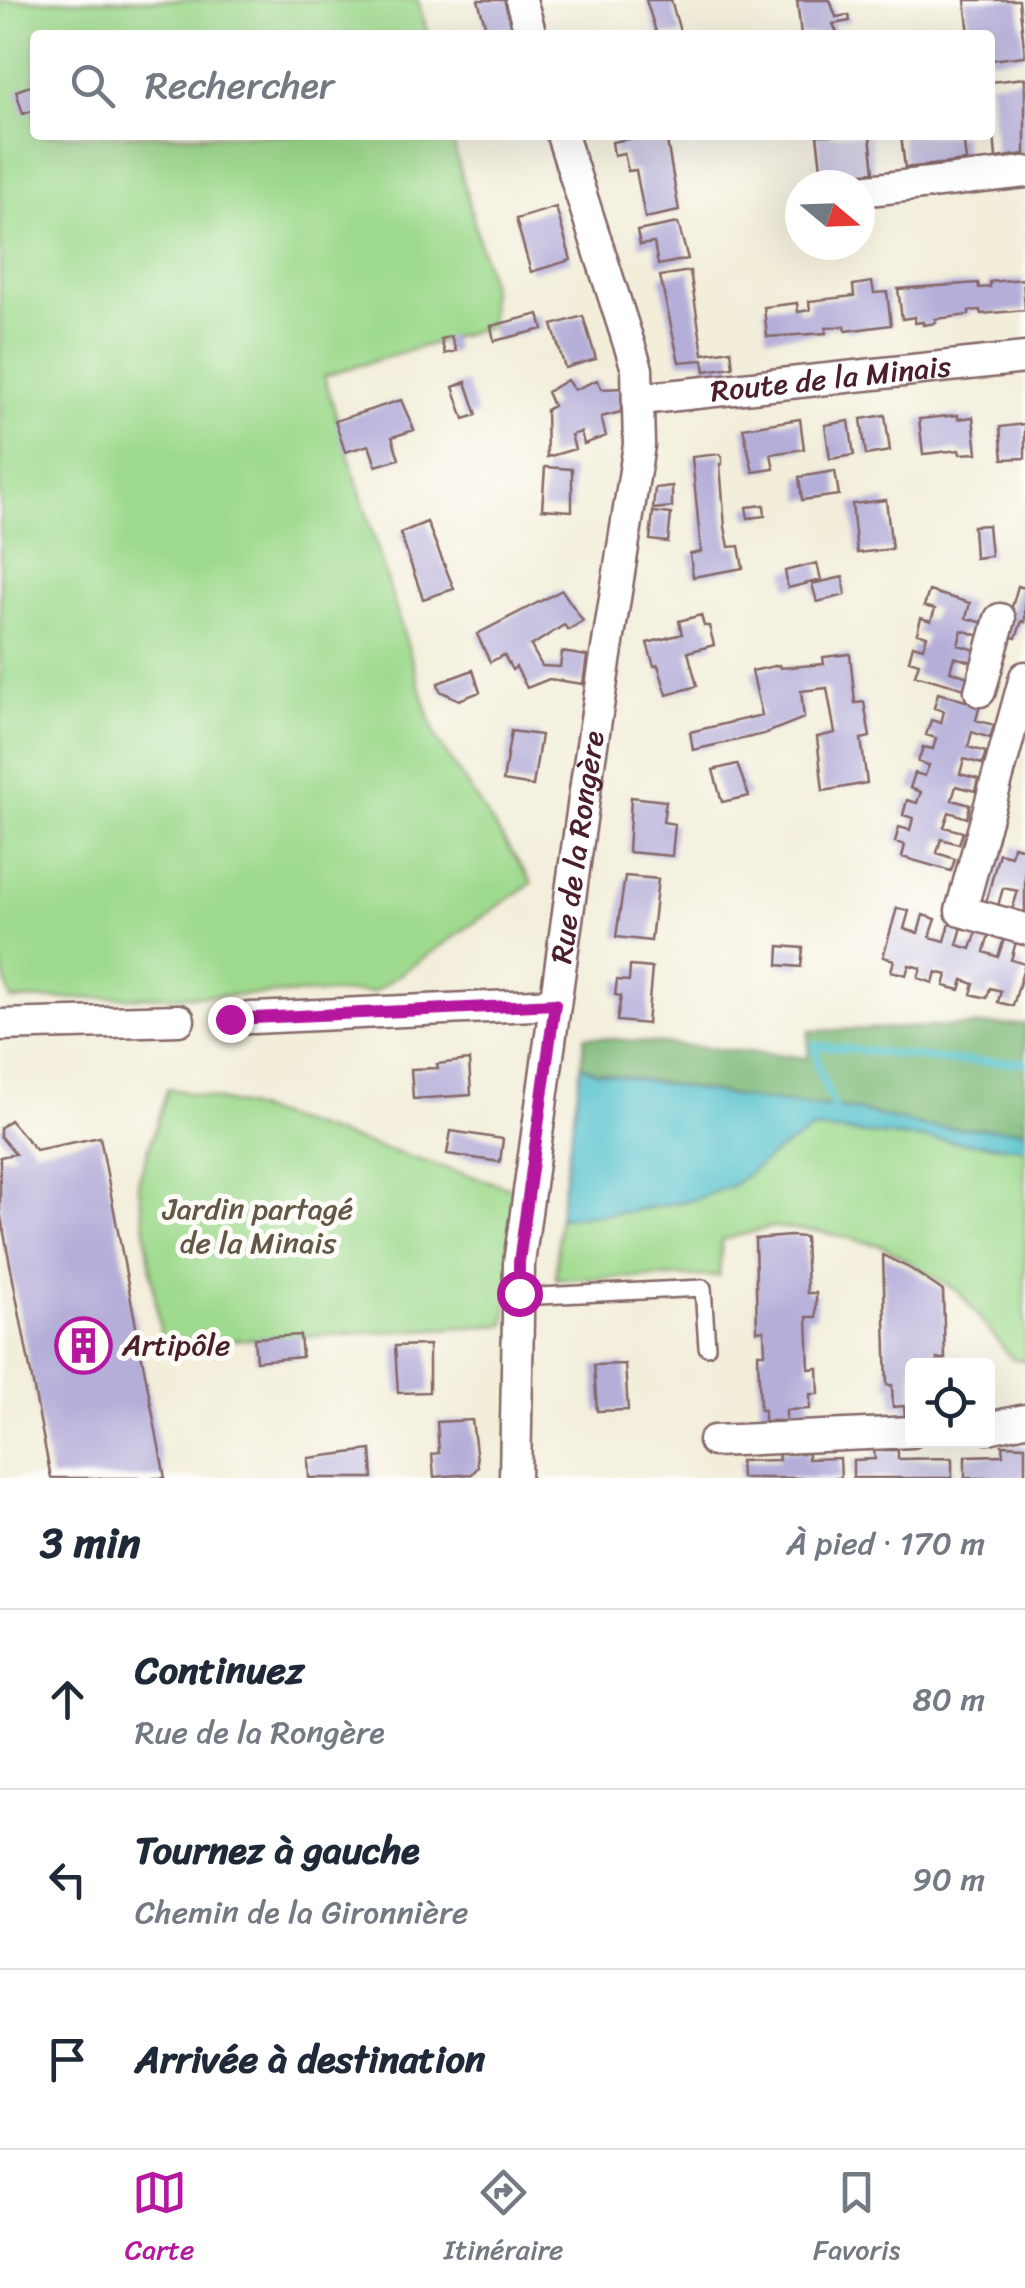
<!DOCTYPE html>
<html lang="fr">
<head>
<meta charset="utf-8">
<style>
	:root { --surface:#fff; --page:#f6f6f7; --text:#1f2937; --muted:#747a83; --line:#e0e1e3; --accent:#b5179e }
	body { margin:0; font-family:Sriracha,sans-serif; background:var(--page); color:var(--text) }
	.controls { position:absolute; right:30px; bottom:30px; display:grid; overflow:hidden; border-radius:10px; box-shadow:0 10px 40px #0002 }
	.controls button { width:90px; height:90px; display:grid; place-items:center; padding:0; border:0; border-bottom:2px solid var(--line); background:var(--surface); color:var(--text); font:50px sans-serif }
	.compass { position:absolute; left:785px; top:170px; width:90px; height:90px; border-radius:50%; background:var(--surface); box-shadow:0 10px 40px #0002; rotate:109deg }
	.stop { position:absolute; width:30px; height:30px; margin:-22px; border:8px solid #b5179e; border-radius:50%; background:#fff }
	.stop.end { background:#b5179e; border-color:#fff; box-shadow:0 2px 10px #0008 }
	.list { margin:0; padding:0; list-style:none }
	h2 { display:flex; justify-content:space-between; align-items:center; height:130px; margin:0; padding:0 40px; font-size:42px }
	h2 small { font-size:32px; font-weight:400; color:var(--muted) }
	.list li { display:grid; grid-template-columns:65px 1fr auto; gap:30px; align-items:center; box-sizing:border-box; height:180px; padding:0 40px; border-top:2px solid var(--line) }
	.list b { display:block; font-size:38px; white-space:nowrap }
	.list p { margin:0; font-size:32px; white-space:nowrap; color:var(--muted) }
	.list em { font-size:32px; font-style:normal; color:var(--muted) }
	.icon { flex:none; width:55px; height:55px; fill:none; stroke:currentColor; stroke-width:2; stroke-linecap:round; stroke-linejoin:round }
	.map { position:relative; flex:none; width:1025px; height:1478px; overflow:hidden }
	.search { position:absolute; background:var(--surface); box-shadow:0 10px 40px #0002; left:30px; right:30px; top:30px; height:110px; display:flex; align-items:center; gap:25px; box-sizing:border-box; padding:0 35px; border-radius:10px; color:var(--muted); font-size:38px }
	.sheet { height:670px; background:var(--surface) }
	nav { display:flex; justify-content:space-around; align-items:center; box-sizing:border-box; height:140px; border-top:2px solid var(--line); background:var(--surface); font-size:28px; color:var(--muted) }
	nav a { display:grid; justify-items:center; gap:5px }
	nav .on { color:var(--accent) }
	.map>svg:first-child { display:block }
	.green { fill:#9eda8d; stroke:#747c5c; stroke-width:2.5 }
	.forest { fill:#7eba78; stroke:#646c52; stroke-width:2.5 }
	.water { fill:#56c3cd; stroke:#50717c; stroke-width:2.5 }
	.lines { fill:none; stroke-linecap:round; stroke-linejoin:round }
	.stream { stroke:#56c3cd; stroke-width:8 }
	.building { fill:#b5aed9 }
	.service-casing { stroke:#856768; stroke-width:20 }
	.minor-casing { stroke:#856768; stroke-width:35 }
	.service { stroke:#fff; stroke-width:15 }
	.minor { stroke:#fff; stroke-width:30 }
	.route { stroke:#b5179e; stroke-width:12 }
	.labels { text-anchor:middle; stroke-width:10; stroke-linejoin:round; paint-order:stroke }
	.street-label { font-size:30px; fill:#4a1f2b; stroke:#fdfcf7 }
	.park-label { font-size:30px; fill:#635748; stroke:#fdfcf7 }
	.poi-label { font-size:30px; fill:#4a1f2b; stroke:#fdfcf7; text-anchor:start }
</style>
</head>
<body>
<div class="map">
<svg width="1025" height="1478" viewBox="0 0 1025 1478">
	<rect width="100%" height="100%" fill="#fdfcf7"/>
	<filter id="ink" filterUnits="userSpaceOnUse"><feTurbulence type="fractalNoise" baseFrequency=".01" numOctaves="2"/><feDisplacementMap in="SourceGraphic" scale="20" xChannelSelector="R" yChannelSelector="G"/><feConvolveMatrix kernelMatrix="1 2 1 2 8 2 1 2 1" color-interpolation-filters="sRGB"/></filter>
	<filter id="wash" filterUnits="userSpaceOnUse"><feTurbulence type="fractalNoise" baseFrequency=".0048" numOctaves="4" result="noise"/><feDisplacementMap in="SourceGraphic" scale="40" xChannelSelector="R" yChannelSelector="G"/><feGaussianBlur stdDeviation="2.25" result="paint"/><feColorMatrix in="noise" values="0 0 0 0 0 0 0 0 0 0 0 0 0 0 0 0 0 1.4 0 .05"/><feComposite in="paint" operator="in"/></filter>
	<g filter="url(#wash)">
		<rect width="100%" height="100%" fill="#f3eeda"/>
		<!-- green -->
		<path class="green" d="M0,0H418L428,35H35V135H451L490,282L491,326L324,376L436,738L532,883L374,992L11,1000L0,958Z
			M168,1088L245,1106L517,1190L505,1325L162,1344L138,1182Z
			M814,1129L1025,1148V1361L1012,1359L959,1292L883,1246L817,1231L772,1227L722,1240L719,1276L556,1279L559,1218L627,1212L696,1199Z"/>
		<!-- forest -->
		<path class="forest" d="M1025,1024V1130L928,1127L855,1110L759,1100L596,1072L581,1065L585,1036L808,1058L809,1031Z"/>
		<!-- water -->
		<path class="water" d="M581,1065L596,1072L759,1100L855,1110L928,1127L1025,1130V1148L814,1129L775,1153L732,1186L696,1199L627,1212L559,1218Z"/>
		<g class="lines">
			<!-- stream -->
			<path class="stream" d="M834,1108L820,1072L814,1045L956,1061L1025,1062"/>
		</g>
		<g id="blocks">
			<!-- building -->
			<path class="building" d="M478,0H510L519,32L488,35Z
				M646,0H671L681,35H657Z
				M797,0H830L836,17L849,15L850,21L833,24L838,35H801Z
				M965,0H1019L1025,56L990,60V35H969Z
				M1025,78V154L996,158L990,82Z
				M35,84V110L23,114L16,91Z
				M633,135H666L679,211L645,218L636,170L628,171L624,153L614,155L612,142L634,138Z
				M817,135H870L874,172L822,177Z
				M901,135H963L966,161L905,168Z
				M556,207L571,260L531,272L516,219Z
				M678,223L688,259L658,265L654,243L640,245L637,231Z
				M690,271L703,354L731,350L733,367L705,371L703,360L679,362L660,276Z
				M1023,279L1025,310L981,314L980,310L969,311V315L935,319L936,323L923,325V322L915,323V317L902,319L898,289L978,283L979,288L990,287V282Z
				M872,282L874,293L887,292L891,325L846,331L845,326L826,328V333L767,337L764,307L797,303L798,312L810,310L809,301L854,296L853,285Z
				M539,314L543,329L494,341L491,326Z
				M583,316L596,359L565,368L552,325Z
				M451,336L456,351L445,354L441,339Z
				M567,380L574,390L597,380L602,389L622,388L621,412L601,417L606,436L584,444L581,432L571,435L575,449L547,457L546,410L553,406L547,392Z
				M466,382L477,415L464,419L453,387Z
				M401,400L414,430L392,437L399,459L376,466L369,445L345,452L335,421Z
				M885,415L890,451L866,455L861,419Z
				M958,415V419L973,417L977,453L960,454L959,450L923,454L919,419Z
				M800,419L804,449L771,454L774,469L753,472L743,428Z
				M849,421L854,455L830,459L825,425Z
				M1025,424V458L1003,459L1000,427Z
				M719,454L722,457V464H720L725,527L729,547L739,546L743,568L693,577L690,554L701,552L692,457Z
				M545,467L572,469V511L542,509Z
				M835,471L839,495L802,500L799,477Z
				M672,486V507L653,509L655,488Z
				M886,500L892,549L857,553L852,504Z
				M764,505L765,516L748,518L746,507Z
				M653,512L671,514L668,542L650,540Z
				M427,522L454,589L423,599L400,533Z
				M988,525L991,556L975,558L973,526Z
				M817,563L821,580L788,588L785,571Z
				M843,577L845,595L817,602L812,584Z
				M1018,586L1025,588V622L1022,621L1016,638L1004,635Z
				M562,590L583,621L568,630L564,625L531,646L542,666L560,667L562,652L587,656L583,684L549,679L527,688L516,667L512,670L504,655L490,662L477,634Z
				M929,591L970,603L966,618L984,623L980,636L962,630L958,645L976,650L972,662L954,657L950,671L968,677L965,689L915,675L919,663L909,660L913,645L923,648L927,636L917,633L921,618L931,621L935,609L924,606Z
				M701,615L704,626H709L714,645L688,652L697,686L667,695L658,665L654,666L647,643L682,634L679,621Z
				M850,654L855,703L864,702L870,737L861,739L867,783L823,791L817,737L835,733L827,688L801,691L804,718L764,734L693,750L690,732L762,715L752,671L779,665L780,668L824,664L823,657Z
				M473,670L480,692L459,700L440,691L438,683Z
				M938,693L980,705L976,720L994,725L990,738L972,732L968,747L986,752L982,764L964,759L960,774L978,779L975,791L956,786L952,800L970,805L967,818L949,812L944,827L963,832L959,844L941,839L937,853L955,859L951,871L902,857L905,845L895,842L899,827L910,830L913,818L903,815L907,800L917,803L921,792L910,788L915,773L925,776L929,765L918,762L923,747L933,749L936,738L926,735L931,720L941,723L944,711L934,708Z
				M511,731L541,735L533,786L503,781Z
				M737,764L749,796L722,802L713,770Z
				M631,797L666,801L663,822L675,824L672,856L628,852Z
				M1013,846L1025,849V913L1012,910L1018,891L1003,888L998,906L986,902L999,853L1011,856Z
				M625,876L658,879L651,941L616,937Z
				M897,908L909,911L904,929L918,933L923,915L936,919L930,937L945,941L950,923L962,927L957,945L971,949L977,931L989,934L984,952L998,957L1004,939L1016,942L1011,960L1025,964L1013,1006L998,1002L1001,991L990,988L987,998L971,994L974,984L963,980L960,990L944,986L947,975L936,972L933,983L918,978L921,968L909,965L906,975L891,971L894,960L883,957Z
				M779,946L803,948L801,967L778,965Z
				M630,966L652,968L647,1024L617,1021L621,996L615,995L617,980L629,981Z
				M469,1060L471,1095L413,1099L411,1069L438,1068L437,1064Z
				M10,1120L36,1150L100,1137L165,1478H51L0,1212V1157L15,1154L0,1136V1128Z
				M451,1131L503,1139L500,1162L447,1154Z
				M790,1236L805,1237L807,1293H816V1317H807L809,1369L818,1368L819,1394H810V1409L786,1410V1421H764V1410H760L758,1353H765L764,1330L757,1331L755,1239Z
				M883,1255L911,1269L943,1291L945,1359H937V1366H912V1417H905L904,1406L893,1407L892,1385H887Z
				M300,1335L302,1357L256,1361L254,1338Z
				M429,1345V1392L398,1393L395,1346Z
				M625,1364L628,1410L597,1411L594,1365Z
				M472,1420L478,1467L472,1474L434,1477L432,1454L439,1453L437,1422Z
				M1002,1445L1025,1446V1478H965V1456L1003,1455Z
				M371,1450L373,1478H309L308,1458Z
				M808,1450V1459L840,1458L841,1478H741L740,1461L779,1460L778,1451Z
				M874,1450H898V1459L952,1458V1478H853V1460L875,1459Z"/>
		</g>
	</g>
	<g filter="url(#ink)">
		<use href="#blocks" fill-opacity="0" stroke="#856768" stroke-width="2.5"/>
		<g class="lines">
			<defs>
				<path id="service" d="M519,1297L703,1288L707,1347"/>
				<g id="minor">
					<path d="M521,0L531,35"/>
					<path d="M860,191L1025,172"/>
					<path id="s1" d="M640,399L1025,358"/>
					<path d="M1025,677L961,911L1025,929"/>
					<path d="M980,691L1000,619"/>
					<path d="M230,1019L555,1004"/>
					<path d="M0,1025L179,1020"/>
					<path d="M988,1428L1025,1420"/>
					<path d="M714,1441L912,1432"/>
					<path id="s2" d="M515,1478L519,1263L587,777L639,445L637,369L562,135"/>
				</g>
			</defs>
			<!-- service casing -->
			<use href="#service" class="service-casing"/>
			<!-- minor casing -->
			<use href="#minor" class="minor-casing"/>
			<!-- service -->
			<use href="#service" class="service"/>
			<!-- minor -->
			<use href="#minor" class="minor"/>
		</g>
	</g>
	<g class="lines" filter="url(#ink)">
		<!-- route -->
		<path class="route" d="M230,1019L555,1004L519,1262V1293"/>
	</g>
	<!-- icons -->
	<defs>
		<symbol id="building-ring" viewBox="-11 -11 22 22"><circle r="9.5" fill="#fdfcf7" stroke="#b5179e" stroke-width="1.5"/><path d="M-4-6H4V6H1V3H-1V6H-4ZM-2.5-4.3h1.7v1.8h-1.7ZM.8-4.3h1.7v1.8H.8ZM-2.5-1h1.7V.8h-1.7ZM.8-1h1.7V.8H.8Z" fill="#b5179e"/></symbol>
	</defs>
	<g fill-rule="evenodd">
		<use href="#building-ring" x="52" y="1314" width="63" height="63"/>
	</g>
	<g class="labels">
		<!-- street labels -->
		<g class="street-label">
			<text dy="10" stroke="none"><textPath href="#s1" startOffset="192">Route de la Minais</textPath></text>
			<text dy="10" stroke="none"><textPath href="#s2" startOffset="635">Rue de la Rongère</textPath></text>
		</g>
		<!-- park labels -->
		<g class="park-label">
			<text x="258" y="1219">Jardin partagé<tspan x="258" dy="34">de la Minais</tspan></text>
		</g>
		<!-- poi labels -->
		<g class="poi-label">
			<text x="122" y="1355">Artipôle</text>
		</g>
	</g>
</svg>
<div class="controls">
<button><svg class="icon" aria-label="locate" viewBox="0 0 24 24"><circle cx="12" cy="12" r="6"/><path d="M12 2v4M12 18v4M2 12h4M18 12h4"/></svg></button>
</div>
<svg class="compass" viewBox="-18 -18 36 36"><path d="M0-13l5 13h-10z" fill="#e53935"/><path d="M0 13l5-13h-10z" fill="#747a83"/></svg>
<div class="stop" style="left:519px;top:1293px"></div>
<div class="stop end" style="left:230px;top:1019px"></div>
<div class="search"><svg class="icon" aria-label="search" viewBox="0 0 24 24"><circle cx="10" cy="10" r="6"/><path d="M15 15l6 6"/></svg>Rechercher</div>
</div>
<section class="sheet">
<h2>3 min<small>À pied · 170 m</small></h2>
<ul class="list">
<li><svg class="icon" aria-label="ahead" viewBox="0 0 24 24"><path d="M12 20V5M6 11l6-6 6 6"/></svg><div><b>Continuez</b><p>Rue de la Rongère</p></div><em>80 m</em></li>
<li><svg class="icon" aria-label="left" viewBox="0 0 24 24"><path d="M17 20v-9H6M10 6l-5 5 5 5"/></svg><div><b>Tournez à gauche</b><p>Chemin de la Gironnière</p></div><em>90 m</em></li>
<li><svg class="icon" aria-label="arrive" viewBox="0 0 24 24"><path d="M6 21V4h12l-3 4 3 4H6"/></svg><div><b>Arrivée à destination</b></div></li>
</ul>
</section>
<nav>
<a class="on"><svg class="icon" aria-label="map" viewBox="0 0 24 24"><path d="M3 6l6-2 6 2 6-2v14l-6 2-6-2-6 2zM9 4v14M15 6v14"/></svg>Carte</a>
<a><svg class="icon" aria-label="directions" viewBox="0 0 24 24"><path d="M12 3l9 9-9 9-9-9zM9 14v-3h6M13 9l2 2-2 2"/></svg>Itinéraire</a>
<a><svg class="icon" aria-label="saved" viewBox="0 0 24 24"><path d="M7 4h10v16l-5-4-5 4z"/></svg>Favoris</a>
</nav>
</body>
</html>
